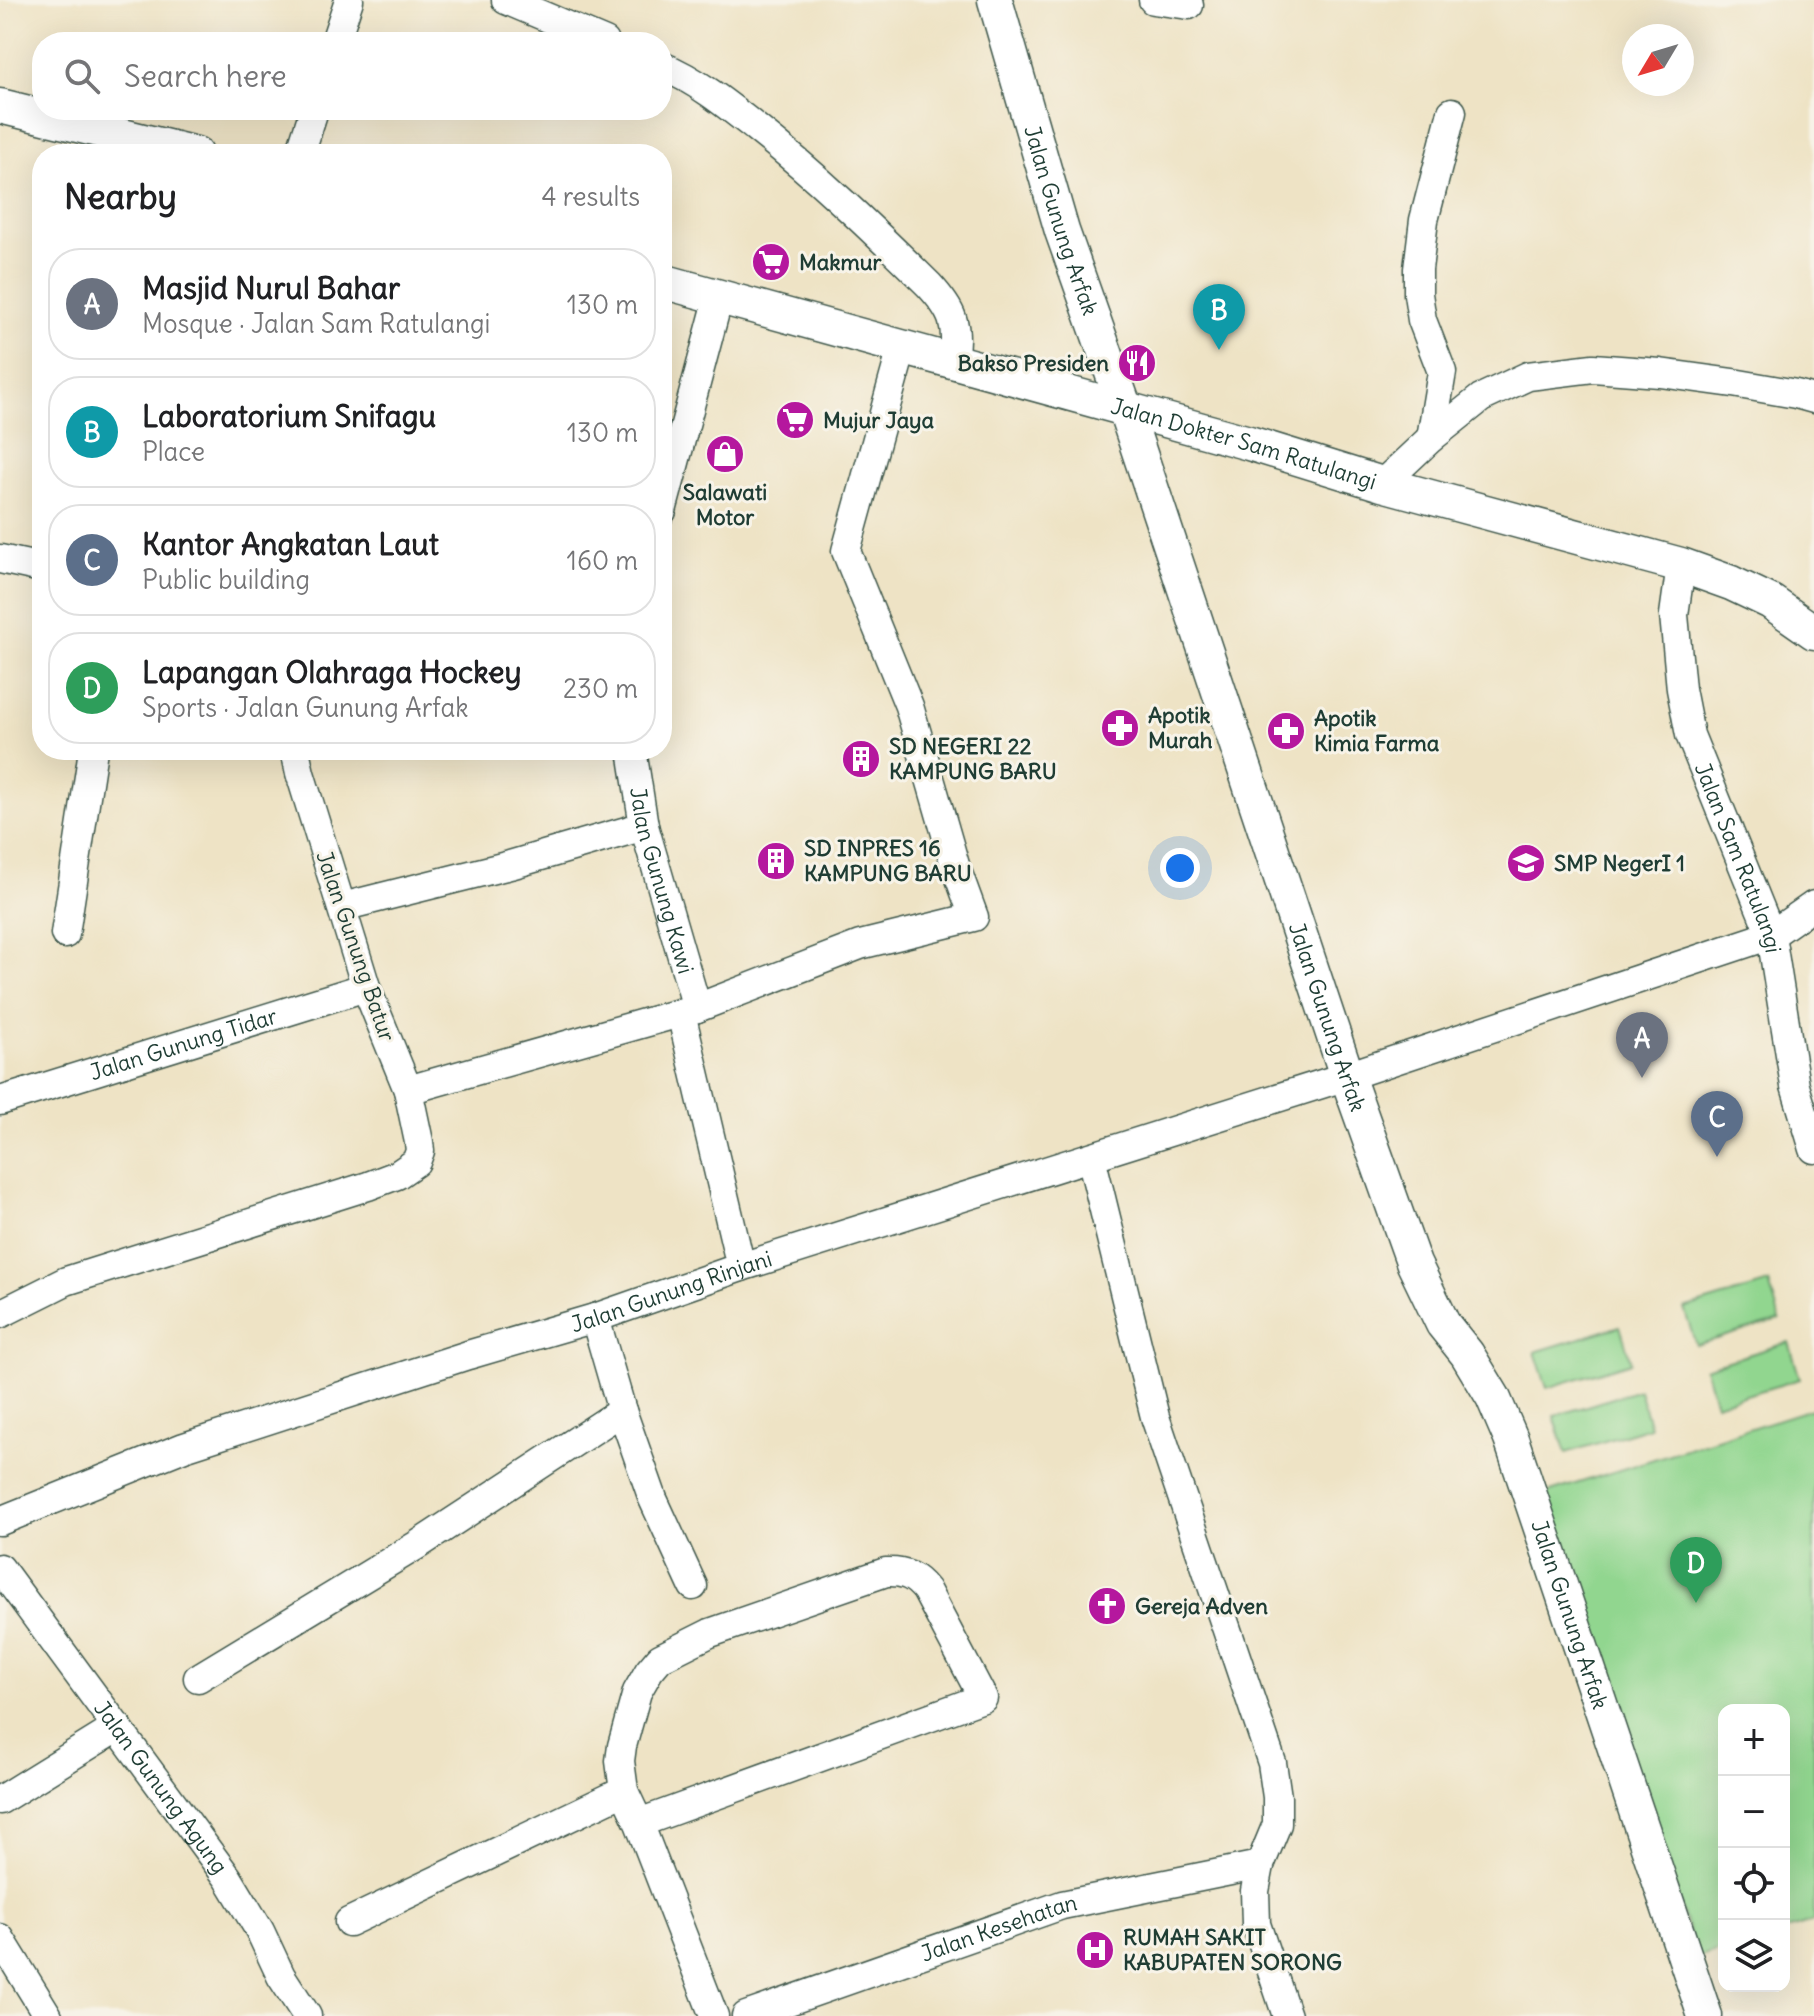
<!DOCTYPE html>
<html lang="en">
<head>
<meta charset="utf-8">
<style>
	:root { --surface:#fff; --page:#f6f6f6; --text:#202124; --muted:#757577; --line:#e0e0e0; --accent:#db2777 }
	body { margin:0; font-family:Delius,sans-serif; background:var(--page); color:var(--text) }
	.controls { position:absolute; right:24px; bottom:24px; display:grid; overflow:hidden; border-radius:16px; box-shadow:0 8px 32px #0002 }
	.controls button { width:72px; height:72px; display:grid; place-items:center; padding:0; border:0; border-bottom:2px solid var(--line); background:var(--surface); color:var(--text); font:40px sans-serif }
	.compass { position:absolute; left:1622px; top:24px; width:72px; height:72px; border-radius:50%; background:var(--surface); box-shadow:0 8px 32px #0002; rotate:232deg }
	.you { position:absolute; left:1180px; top:868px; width:28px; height:28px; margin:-20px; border:6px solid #fff; border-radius:50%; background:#1a73e8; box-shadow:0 0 0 12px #1a73e833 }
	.badge { display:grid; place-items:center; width:52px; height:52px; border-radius:50%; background:var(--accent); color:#fff; font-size:26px; font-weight:700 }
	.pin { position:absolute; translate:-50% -66px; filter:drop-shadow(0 2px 4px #0008) }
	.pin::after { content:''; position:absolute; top:42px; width:28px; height:24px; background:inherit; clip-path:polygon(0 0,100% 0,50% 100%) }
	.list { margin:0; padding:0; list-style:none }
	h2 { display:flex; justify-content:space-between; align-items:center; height:104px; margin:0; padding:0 32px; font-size:34px }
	h2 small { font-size:26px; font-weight:400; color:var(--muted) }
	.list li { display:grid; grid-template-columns:52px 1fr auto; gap:24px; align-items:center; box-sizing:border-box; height:112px; margin:0 16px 16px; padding:0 16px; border:2px solid var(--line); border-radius:32px }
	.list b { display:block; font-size:30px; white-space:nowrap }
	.list p { margin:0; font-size:26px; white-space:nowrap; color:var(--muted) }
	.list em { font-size:26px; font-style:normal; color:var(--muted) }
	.icon { flex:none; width:44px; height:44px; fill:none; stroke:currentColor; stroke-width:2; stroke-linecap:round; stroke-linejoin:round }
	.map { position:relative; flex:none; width:1814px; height:2016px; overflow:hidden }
	.search { position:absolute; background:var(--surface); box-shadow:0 8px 32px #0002; left:32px; top:32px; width:640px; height:88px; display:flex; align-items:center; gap:20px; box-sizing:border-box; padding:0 28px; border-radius:32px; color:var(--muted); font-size:30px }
	.panel { position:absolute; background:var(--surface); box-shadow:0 8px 32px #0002; left:32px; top:144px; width:640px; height:616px; border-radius:32px }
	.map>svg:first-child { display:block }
	.green { fill:#91d68f; stroke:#588a62; stroke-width:2 }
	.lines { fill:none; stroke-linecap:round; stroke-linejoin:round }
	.minor-casing { stroke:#3e564a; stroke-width:31 }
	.tertiary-casing { stroke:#3e564a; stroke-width:37 }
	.minor { stroke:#fff; stroke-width:28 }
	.tertiary { stroke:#fff; stroke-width:34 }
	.labels { text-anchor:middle; stroke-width:6; stroke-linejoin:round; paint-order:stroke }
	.street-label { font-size:22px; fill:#1f3d34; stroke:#f7f3e8 }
	.poi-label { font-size:22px; font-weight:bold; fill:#1f3d34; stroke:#f7f3e8; text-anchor:start }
</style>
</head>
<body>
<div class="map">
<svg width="1814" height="2016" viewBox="0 0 1814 2016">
	<rect width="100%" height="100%" fill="#f7f3e8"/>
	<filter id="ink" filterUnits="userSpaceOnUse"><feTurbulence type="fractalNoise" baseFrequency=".0125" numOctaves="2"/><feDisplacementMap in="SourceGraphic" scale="16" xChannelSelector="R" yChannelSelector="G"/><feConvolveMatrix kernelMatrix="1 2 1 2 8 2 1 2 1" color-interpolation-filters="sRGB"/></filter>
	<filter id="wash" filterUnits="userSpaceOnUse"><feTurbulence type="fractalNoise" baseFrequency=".006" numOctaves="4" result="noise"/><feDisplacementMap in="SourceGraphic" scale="32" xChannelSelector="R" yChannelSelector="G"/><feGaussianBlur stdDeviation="1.8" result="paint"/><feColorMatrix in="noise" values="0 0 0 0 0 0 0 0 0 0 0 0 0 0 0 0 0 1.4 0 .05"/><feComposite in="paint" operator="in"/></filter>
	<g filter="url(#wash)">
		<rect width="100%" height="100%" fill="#eee3c5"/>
		<!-- green -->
		<path class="green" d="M1769,1283L1780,1320L1696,1345L1684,1309Z
			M1620,1326L1631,1362L1547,1388L1535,1352Z
			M1789,1342L1800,1379L1716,1404L1705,1368Z
			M1639,1390L1650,1427L1566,1453L1554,1416Z
			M1814,1408V1921L1784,1931V1710H1724V1949L1698,1958L1541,1495Z"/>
	</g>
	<g filter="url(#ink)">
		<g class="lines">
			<defs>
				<g id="minor">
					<path d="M506,0L605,42"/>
					<path d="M1153,0L1189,5"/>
					<path d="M335,42L349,0"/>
					<path d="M662,66C696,80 726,104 755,127C817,176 873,230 929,285C953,311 959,325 953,360"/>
					<path d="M300,154L314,110"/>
					<path d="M1431,438L1442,372L1422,320L1418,294V269L1424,220L1452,112"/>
					<path d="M1382,484L1431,438L1481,398L1528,376L1593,368L1660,373L1733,383L1796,394L1814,399"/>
					<path d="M662,511L719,297"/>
					<path d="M0,559L42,568"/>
					<path id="s1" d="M1681,565L1674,615L1681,689L1690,735L1771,935L1795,1086L1814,1149"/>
					<path id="s2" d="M632,750L644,826L697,1008"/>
					<path d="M342,907L510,865L644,826"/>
					<path d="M65,934L93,750"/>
					<path d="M681,1013L741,1267"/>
					<path d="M408,1090L697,1008L860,945L974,917L955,865L909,706L846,551L902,348"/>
					<path id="s3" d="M0,1101L366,987"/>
					<path d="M1091,1157L1155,1417L1272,1763L1277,1797V1824L1260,1865L1255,1891L1256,1924L1287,2016"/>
					<path d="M0,1314L66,1281L368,1186L397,1175L416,1162L420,1151L419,1142L408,1090L366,987L300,773L295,750"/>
					<path d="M595,1318L622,1411L653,1499L693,1586"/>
					<path id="s4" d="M0,1521L184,1447L468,1355L595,1318L741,1267L1347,1076L1771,935L1814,905"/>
					<path id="s5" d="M0,1568L228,1878L260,1931L281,1976L307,2016"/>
					<path d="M198,1678L419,1544L622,1411"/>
					<path d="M0,1800L118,1727"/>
					<path d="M639,1823L983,1698L926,1590C915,1576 904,1571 886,1572L710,1633L660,1658L649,1671L637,1692L622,1746L620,1761L624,1791L639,1823L714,2016"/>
					<path d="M349,1922L624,1791"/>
					<path d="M0,1938L48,2016"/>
					<path id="s6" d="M746,2016L1062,1905L1260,1865"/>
				</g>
				<g id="tertiary">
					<path id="s7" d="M995,0L1062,231L1125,409L1347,1076L1414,1264L1443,1324L1467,1354L1493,1397L1511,1439L1705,2016"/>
					<path d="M0,106L196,154"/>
					<path id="s8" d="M662,281L1249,443L1382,484L1681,565L1731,583L1771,602L1814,632"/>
				</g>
			</defs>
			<!-- minor casing -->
			<use href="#minor" class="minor-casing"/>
			<!-- tertiary casing -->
			<use href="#tertiary" class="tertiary-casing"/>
			<!-- minor -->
			<use href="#minor" class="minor"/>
			<!-- tertiary -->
			<use href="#tertiary" class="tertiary"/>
		</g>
	</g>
	<!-- icons -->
	<defs>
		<symbol id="supermarket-disc" viewBox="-11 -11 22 22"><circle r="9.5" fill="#b5179e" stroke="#f7f3e8"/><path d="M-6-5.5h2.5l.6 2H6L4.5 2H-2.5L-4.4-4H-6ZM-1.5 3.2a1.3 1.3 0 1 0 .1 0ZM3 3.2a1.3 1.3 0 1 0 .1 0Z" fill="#fff"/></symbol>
		<symbol id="restaurant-disc" viewBox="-11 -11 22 22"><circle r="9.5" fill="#b5179e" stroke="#f7f3e8"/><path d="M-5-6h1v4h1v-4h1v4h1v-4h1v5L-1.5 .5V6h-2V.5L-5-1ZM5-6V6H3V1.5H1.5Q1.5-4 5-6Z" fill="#fff"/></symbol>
		<symbol id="shop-disc" viewBox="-11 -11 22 22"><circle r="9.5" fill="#b5179e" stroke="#f7f3e8"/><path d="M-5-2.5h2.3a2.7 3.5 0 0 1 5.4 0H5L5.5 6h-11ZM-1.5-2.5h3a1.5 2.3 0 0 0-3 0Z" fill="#fff"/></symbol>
		<symbol id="pharmacy-disc" viewBox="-11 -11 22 22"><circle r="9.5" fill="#b5179e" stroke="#f7f3e8"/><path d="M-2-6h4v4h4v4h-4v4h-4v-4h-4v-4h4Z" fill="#fff"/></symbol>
		<symbol id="building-disc" viewBox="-11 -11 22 22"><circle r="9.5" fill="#b5179e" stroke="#f7f3e8"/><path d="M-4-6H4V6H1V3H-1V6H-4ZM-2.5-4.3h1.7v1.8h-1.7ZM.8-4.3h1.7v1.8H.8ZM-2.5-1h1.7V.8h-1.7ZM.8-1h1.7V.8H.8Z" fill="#fff"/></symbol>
		<symbol id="school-disc" viewBox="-11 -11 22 22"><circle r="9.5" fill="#b5179e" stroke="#f7f3e8"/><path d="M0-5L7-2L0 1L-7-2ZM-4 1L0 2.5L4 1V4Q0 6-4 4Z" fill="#fff"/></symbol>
		<symbol id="church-disc" viewBox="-11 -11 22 22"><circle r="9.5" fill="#b5179e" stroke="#f7f3e8"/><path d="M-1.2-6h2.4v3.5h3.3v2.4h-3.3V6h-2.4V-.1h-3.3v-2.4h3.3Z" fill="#fff"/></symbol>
		<symbol id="hospital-disc" viewBox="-11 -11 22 22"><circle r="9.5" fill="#b5179e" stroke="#f7f3e8"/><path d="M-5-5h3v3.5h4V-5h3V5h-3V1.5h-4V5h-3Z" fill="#fff"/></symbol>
	</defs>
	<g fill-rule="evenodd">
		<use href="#supermarket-disc" x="749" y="240" width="44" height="44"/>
		<use href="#restaurant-disc" x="1115" y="341" width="44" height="44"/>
		<use href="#supermarket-disc" x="773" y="398" width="44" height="44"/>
		<use href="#shop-disc" x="703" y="432" width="44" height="44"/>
		<use href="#pharmacy-disc" x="1098" y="706" width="44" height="44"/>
		<use href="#pharmacy-disc" x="1264" y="709" width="44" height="44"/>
		<use href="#building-disc" x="839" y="737" width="44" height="44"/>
		<use href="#building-disc" x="754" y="839" width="44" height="44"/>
		<use href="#school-disc" x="1504" y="841" width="44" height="44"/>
		<use href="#church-disc" x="1085" y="1584" width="44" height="44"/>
		<use href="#hospital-disc" x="1073" y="1928" width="44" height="44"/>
	</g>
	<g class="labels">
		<!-- street labels -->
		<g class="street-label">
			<text dy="8" stroke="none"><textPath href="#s7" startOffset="230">Jalan Gunung Arfak</textPath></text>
			<text dy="8" stroke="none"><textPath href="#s8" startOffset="604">Jalan Dokter Sam Ratulangi</textPath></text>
			<text dy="8" stroke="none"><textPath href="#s1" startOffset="304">Jalan Sam Ratulangi</textPath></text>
			<text dy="8" stroke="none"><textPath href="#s2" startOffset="134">Jalan Gunung Kawi</textPath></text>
			<text transform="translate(356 946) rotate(71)" y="8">Jalan Gunung Batur</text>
			<text dy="8" stroke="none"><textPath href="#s7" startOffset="1070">Jalan Gunung Arfak</textPath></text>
			<text dy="8" stroke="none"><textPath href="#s3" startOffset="192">Jalan Gunung Tidar</textPath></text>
			<text dy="8" stroke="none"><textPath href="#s4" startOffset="710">Jalan Gunung Rinjani</textPath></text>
			<text dy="8" stroke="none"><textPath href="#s7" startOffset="1718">Jalan Gunung Arfak</textPath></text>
			<text dy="8" stroke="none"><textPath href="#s5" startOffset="272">Jalan Gunung Agung</textPath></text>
			<text dy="8" stroke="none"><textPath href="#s6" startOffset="268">Jalan Kesehatan</textPath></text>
		</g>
		<!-- poi labels -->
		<g class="poi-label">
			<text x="799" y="270">Makmur</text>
			<text x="1109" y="371" text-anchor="end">Bakso Presiden</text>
			<text x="823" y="428">Mujur Jaya</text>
			<text x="725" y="500" text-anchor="middle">Salawati<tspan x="725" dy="25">Motor</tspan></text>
			<text x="1148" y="723">Apotik<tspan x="1148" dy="25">Murah</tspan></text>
			<text x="1314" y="726">Apotik<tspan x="1314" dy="25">Kimia Farma</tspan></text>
			<text x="889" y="754">SD NEGERI 22<tspan x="889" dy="25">KAMPUNG BARU</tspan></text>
			<text x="804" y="856">SD INPRES 16<tspan x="804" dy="25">KAMPUNG BARU</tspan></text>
			<text x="1554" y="871">SMP NegerI 1</text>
			<text x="1135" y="1614">Gereja Adven</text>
			<text x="1123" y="1945">RUMAH SAKIT<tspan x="1123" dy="25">KABUPATEN SORONG</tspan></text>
		</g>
	</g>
</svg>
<div class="controls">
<button>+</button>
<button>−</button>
<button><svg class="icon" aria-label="locate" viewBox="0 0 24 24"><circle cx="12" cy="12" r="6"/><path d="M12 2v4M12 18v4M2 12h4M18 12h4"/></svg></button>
<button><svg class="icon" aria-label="layers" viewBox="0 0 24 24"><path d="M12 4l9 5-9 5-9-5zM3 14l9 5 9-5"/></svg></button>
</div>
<svg class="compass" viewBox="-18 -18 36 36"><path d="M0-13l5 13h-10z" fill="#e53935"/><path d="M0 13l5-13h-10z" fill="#757577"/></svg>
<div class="you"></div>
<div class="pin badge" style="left:1642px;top:1078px;background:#6b7280">A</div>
<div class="pin badge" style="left:1219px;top:350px;background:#0f9aa8">B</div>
<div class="pin badge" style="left:1717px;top:1157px;background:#5c6f8a">C</div>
<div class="pin badge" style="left:1696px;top:1603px;background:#2e9e5b">D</div>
<div class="search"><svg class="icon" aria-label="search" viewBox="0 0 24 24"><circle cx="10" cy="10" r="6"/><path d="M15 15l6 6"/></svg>Search here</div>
<section class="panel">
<h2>Nearby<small>4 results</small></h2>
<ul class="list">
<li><span class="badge" style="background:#6b7280">A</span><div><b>Masjid Nurul Bahar</b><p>Mosque · Jalan Sam Ratulangi</p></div><em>130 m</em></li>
<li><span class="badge" style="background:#0f9aa8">B</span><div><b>Laboratorium Snifagu</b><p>Place</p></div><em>130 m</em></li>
<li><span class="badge" style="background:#5c6f8a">C</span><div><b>Kantor Angkatan Laut</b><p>Public building</p></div><em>160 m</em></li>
<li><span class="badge" style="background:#2e9e5b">D</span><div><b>Lapangan Olahraga Hockey</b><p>Sports · Jalan Gunung Arfak</p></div><em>230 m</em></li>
</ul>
</section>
</div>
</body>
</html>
